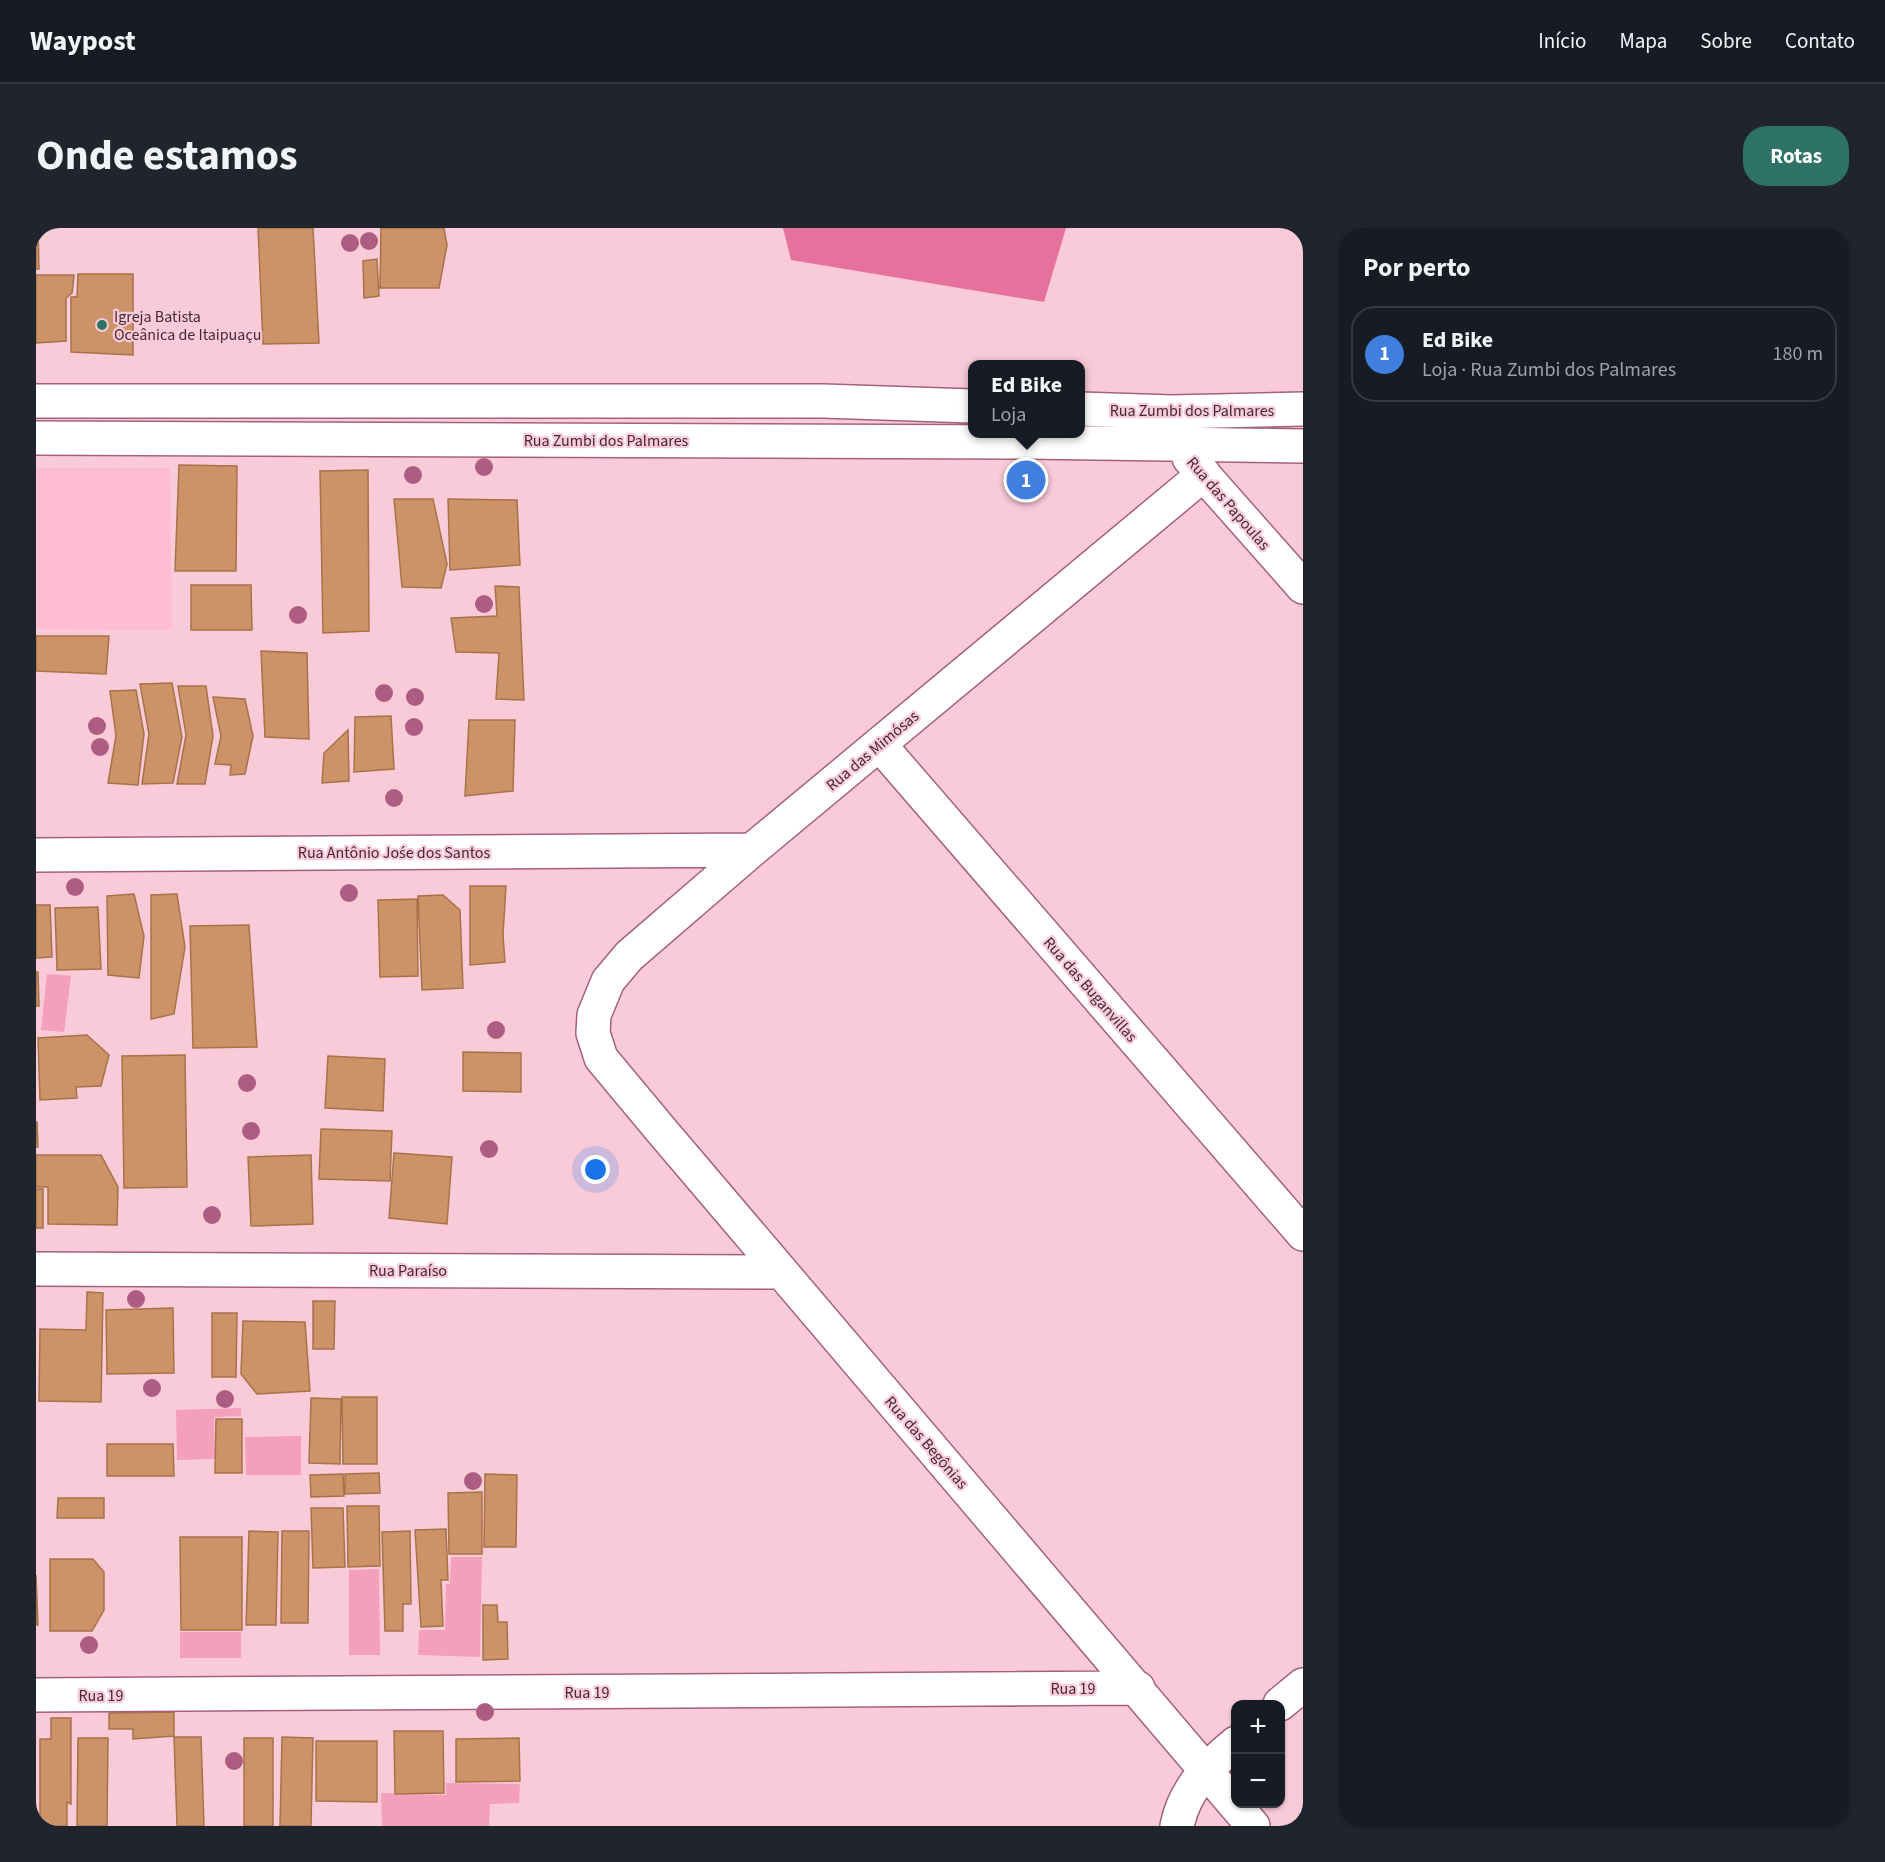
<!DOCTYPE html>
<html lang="pt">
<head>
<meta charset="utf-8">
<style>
	:root { --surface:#171b24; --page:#20242c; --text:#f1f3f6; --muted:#9ea1a6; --line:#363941; --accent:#2f7366 }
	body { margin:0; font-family:"Source Sans 3",sans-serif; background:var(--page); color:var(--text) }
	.controls { position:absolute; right:18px; bottom:18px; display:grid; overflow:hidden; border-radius:12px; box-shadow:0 2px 4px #0004 }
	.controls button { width:54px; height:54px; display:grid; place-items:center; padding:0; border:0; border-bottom:2px solid var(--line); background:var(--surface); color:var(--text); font:30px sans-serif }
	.you { position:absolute; left:560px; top:942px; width:21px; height:21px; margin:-15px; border:4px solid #fff; border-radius:50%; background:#1a73e8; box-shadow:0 0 0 9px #1a73e833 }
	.badge { display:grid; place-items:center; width:39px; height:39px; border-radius:50%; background:var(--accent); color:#fff; font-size:20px; font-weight:700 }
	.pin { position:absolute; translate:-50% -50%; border:3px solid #fff; box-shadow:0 2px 6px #0006 }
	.popup { position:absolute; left:932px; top:132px; width:117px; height:78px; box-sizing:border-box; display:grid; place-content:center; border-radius:12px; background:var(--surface); filter:drop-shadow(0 2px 4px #0005); font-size:20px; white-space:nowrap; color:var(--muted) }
	.popup b { font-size:22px; color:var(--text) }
	.popup::after { content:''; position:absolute; left:50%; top:100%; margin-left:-12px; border:12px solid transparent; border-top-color:var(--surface) }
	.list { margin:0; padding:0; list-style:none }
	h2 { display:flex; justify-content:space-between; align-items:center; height:78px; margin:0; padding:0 24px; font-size:26px }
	h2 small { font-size:20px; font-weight:400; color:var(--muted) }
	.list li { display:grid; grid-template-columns:39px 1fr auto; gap:18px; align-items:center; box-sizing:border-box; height:96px; margin:0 12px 12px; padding:0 12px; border:2px solid var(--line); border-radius:24px }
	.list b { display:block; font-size:22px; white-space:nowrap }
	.list p { margin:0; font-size:20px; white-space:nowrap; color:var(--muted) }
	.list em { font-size:20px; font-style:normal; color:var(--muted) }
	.map { position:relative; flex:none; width:1267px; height:1598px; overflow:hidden; border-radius:24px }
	header { display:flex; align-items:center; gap:36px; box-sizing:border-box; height:84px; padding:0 30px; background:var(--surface); border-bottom:2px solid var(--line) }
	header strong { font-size:28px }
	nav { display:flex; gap:33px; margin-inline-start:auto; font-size:21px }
	.intro { display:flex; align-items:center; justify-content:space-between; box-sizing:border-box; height:144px; padding:0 36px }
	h1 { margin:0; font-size:42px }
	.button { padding:15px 27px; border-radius:24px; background:var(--accent); color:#fff; font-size:21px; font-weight:700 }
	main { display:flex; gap:36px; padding:0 36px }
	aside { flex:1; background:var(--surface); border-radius:24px; box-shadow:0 2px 4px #0004 }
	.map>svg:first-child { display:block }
	.built { fill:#ffbdd1 }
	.green { fill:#f49fbb }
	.forest { fill:#e4729c }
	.building { fill:#cb9367; stroke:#a87248; stroke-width:1.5 }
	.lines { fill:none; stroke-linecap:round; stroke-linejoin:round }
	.minor-casing { stroke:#a46278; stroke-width:36 }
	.minor { stroke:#fff; stroke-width:33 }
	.tree { fill:#ae5d82 }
	.poi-dot { fill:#2f7366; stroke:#f9cbd9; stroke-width:2 }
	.labels { text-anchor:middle; stroke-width:4.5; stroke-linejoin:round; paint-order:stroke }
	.poi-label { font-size:16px; fill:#462933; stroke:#f9cbd9; text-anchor:start }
	.street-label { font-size:16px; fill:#462933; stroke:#f9cbd9 }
</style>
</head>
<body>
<header>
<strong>Waypost</strong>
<nav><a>Início</a><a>Mapa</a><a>Sobre</a><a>Contato</a></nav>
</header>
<div class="intro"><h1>Onde estamos</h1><a class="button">Rotas</a></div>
<main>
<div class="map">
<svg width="1267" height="1598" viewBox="0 0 1267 1598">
	<rect width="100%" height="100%" fill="#f9cbd9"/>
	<!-- built -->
	<path class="built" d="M1,240H134L136,402L1,401Z"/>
	<!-- green -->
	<path class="green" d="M11,746L35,748L28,804L5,802Z
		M205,1180V1188L178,1189L179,1231L141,1232L140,1182Z
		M265,1208V1247H210L209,1209Z
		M415,1329H446L444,1429L382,1427L383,1402H409L410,1356H414Z
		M343,1341L344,1427H313V1342Z
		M144,1404H205V1430H144Z
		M410,1555L484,1556L483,1575L454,1576L453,1598H346L345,1565L410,1567Z"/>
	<!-- forest -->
	<path class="forest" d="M747,0H1030L1008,74L755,32Z"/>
	<!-- building -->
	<path class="building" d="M0,0H2L3,41H0Z
		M222,0H277L283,115L227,116Z
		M345,0H408L411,17L403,60H344Z
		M341,31L343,68L328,70L327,33Z
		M42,46H97V127L35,124V69H41Z
		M0,47H38L36,65L30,70V113L0,115Z
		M143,237L201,238L200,343H139Z
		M332,242L333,403L287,405L284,243Z
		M358,271H397L411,336L405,360L366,359Z
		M412,271L481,272L484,337L414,342Z
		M155,357H215L216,402H155Z
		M459,358L483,359L488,472L460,471L463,425L420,424L415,390L461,388Z
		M0,408H73L70,446L0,443Z
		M225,423L271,425L273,511L229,509Z
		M136,455L146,509L137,555L106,556L113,506L104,456Z
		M142,458H170L177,508L169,556H141L150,507Z
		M100,462L108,506L102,557L72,555L80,508L74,463Z
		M177,469L209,471L217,508L209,546L194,547L195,537L179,536L185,508Z
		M355,488L358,541L318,544L319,489Z
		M433,492H479L477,563L429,568Z
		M312,502L313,553L286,555L288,525Z
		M434,658H470L467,707L469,734L434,737Z
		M98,666L108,708L103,750L72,747L71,668Z
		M141,666L149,719L138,786L115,791V667Z
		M407,667L424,682L427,760L386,762L382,668Z
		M381,671L382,748L344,749L342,672Z
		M0,677H14L16,729L0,730Z
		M62,679L65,741L21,742L19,680Z
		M213,697L221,819L157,820L154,698Z
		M0,744H2L3,778H0Z
		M51,807L73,827L65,858L40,859L41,870L4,872L2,810Z
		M427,824L485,825V864L427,863Z
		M149,827L151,959L88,960L86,828Z
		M292,828L349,831L347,883L289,880Z
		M0,894H1L2,919H0Z
		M285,901L356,903L354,953L283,951Z
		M358,925L416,929L411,996L353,990Z
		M0,927H65L82,959L81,997L12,996V959H0Z
		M275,927L277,996L215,998L212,929Z
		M0,961H7V1000H0Z
		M51,1064L67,1065L65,1174L3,1173L4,1101L50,1102Z
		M277,1073H299L298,1121H277Z
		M137,1080L138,1145L71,1146L70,1082Z
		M176,1085H201L200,1149H176Z
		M207,1093L269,1094L274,1163L221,1166L205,1146Z
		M306,1169H341V1236H307Z
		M275,1170L305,1171L304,1236L273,1235Z
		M180,1191H206V1245H179Z
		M71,1216H137L138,1248H71Z
		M343,1245L344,1265L309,1266V1246Z
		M307,1246L308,1268L275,1269L274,1247Z
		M449,1246L481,1247L480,1319H448Z
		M446,1264V1326H413L412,1265Z
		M22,1270H68V1290H21Z
		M311,1278H343L344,1338L312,1339Z
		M275,1280H307L309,1339L277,1340Z
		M410,1301L412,1352H405L407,1398L385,1399L379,1302Z
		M213,1303L242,1304L240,1397H210Z
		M246,1303H273L272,1395H245Z
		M374,1303L375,1376H367V1403H349L346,1304Z
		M144,1309H206V1402H145Z
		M14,1331H57L68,1344V1382L56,1403H14Z
		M0,1347L2,1397H0Z
		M447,1377H461L462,1394H471L472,1431L447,1432Z
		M138,1484V1508L97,1511V1501H73V1485Z
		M15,1490H35V1576L31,1574V1598H4V1511H15Z
		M358,1503H407L408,1565L359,1566Z
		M138,1509H165L168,1598H141Z
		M246,1509L277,1510L275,1598H244Z
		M42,1510H72L71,1598H41Z
		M208,1510H237V1598H208Z
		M483,1510L484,1553L420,1554V1511Z
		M280,1513H341V1574L280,1573Z"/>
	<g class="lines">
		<defs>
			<path id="minor" d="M0,173H787L936,178
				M1044,181L1136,184L1267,181
				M0,210L991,214L1267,218
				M1153,230L1267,359
				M1168,246L716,622L593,728L572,753L558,787L557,805L565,830L625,902L1217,1598
				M843,516L1267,1006
				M0,627L716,622
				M0,1041L743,1044
				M0,1467L1102,1460
				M1244,1476L1267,1457
				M1141,1598C1148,1562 1172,1538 1200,1515"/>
		</defs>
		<!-- minor casing -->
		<use href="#minor" class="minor-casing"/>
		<!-- minor -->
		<use href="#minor" class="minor"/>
	</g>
	<!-- trees -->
	<g class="tree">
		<circle cx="333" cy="13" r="9"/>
		<circle cx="314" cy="15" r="9"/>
		<circle cx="448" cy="239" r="9"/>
		<circle cx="377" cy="247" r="9"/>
		<circle cx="448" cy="376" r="9"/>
		<circle cx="262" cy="387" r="9"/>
		<circle cx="348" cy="465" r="9"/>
		<circle cx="379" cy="469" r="9"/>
		<circle cx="61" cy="498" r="9"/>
		<circle cx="378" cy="499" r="9"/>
		<circle cx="64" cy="519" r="9"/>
		<circle cx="358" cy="570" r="9"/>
		<circle cx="39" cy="659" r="9"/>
		<circle cx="313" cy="665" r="9"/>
		<circle cx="460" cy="802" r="9"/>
		<circle cx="211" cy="855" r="9"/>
		<circle cx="215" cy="903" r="9"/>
		<circle cx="453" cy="921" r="9"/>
		<circle cx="176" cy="987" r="9"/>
		<circle cx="100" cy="1071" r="9"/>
		<circle cx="116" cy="1160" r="9"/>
		<circle cx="189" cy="1171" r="9"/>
		<circle cx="437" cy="1253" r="9"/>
		<circle cx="53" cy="1417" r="9"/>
		<circle cx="449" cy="1484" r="9"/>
		<circle cx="198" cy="1533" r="9"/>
	</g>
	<!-- markers -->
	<circle class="poi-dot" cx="66" cy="97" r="6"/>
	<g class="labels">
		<!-- poi labels -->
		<g class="poi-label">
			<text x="78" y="94">Igreja Batista<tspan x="78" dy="18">Oceânica de Itaipuaçu</tspan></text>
		</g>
		<!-- street labels -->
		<g class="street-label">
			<text x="1156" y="188">Rua Zumbi dos Palmares</text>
			<text x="570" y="218">Rua Zumbi dos Palmares</text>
			<text transform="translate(1193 275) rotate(49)" y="6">Rua das Papoulas</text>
			<text transform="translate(836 522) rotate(-40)" y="6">Rua das Mimósas</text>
			<text x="358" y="630">Rua Antônio Jośe dos Santos</text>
			<text transform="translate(1055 761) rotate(49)" y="6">Rua das Buganvillas</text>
			<text x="372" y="1048">Rua Paraíso</text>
			<text transform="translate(891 1214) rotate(49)" y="6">Rua das Begônias</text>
			<text x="1037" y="1466">Rua 19</text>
			<text x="551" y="1470">Rua 19</text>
			<text x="65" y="1473">Rua 19</text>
		</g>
	</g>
</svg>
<div class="controls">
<button>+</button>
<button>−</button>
</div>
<div class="you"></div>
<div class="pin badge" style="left:990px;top:252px;background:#3f7fe0">1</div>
<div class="popup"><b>Ed Bike</b>Loja</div>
</div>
<aside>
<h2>Por perto<small></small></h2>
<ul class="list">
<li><span class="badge" style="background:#3f7fe0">1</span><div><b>Ed Bike</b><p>Loja · Rua Zumbi dos Palmares</p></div><em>180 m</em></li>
</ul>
</aside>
</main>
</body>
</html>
